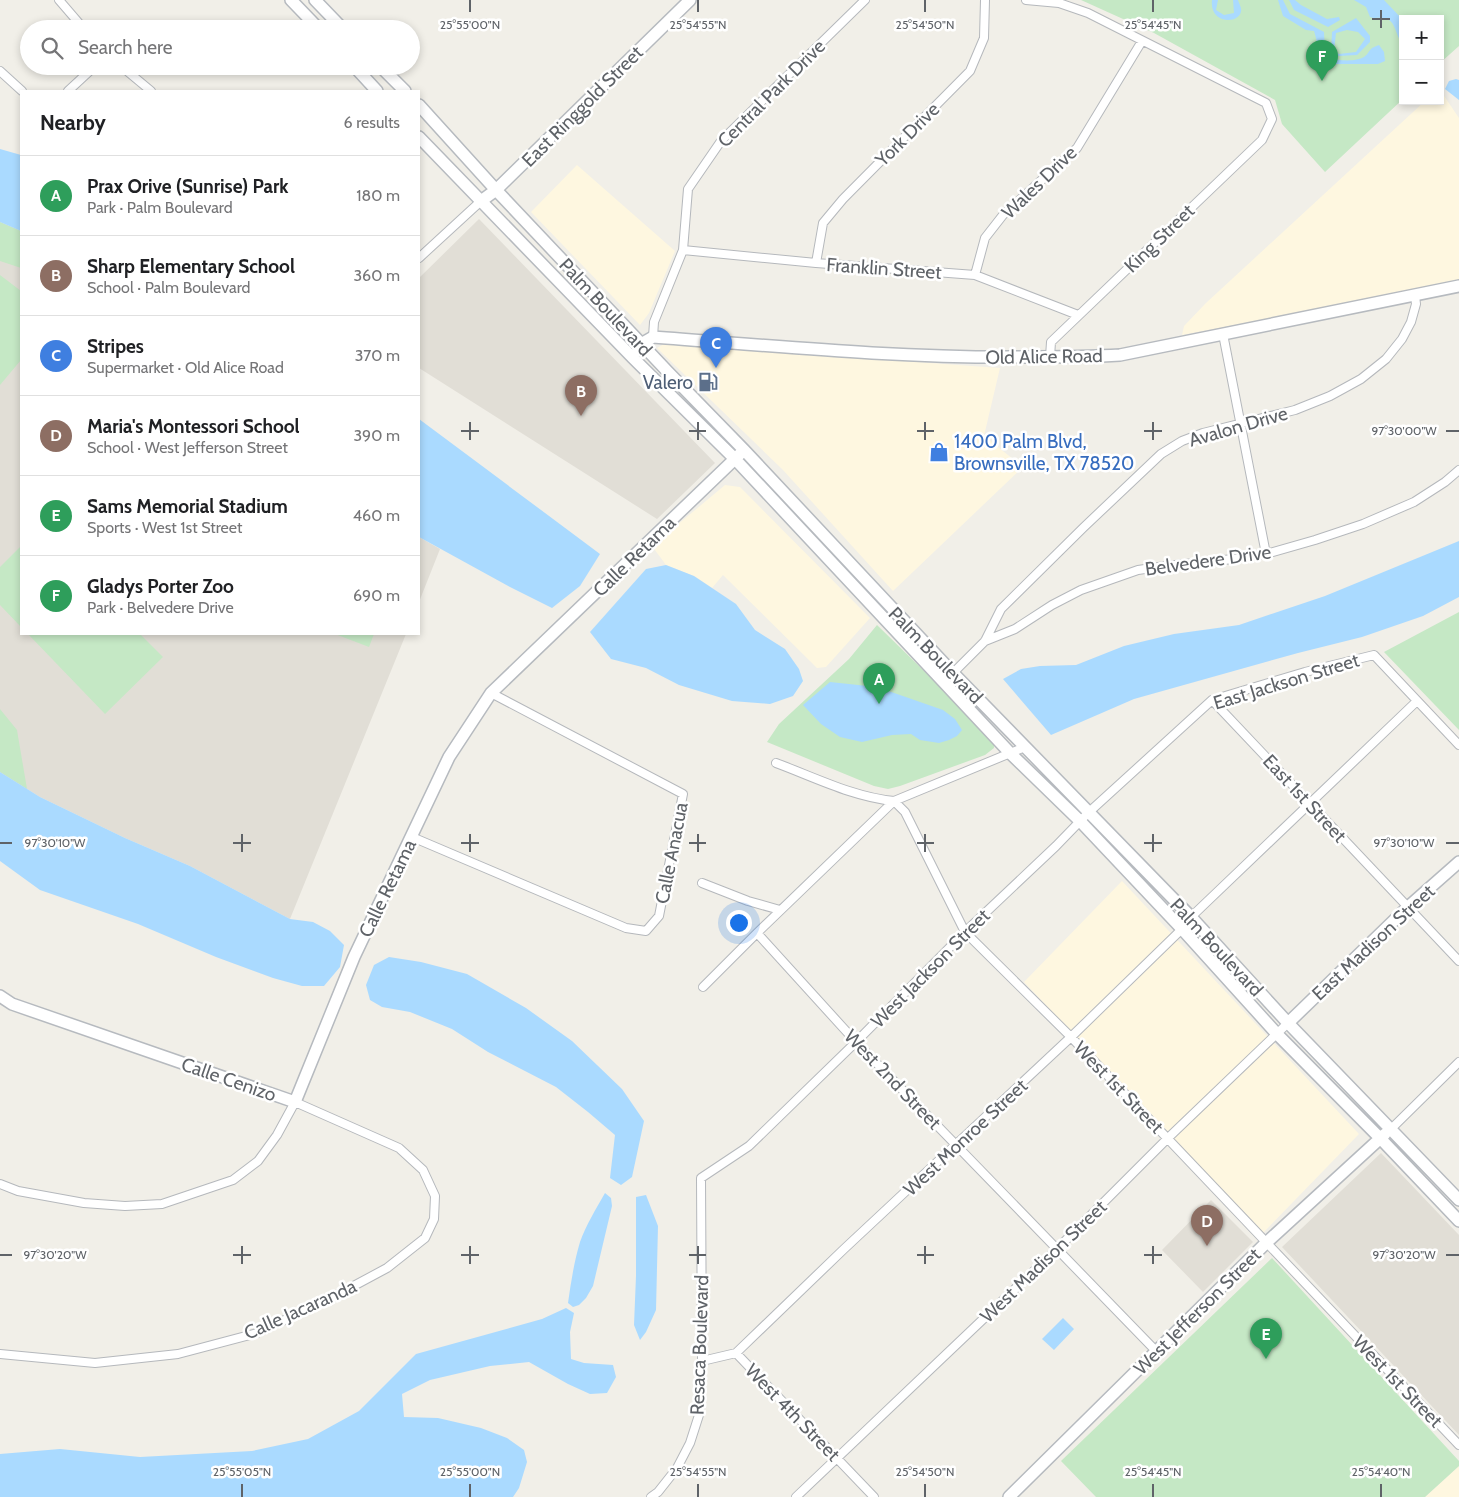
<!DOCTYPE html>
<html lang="en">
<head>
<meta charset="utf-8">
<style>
	:root { --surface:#fff; --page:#f2f2f2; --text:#202124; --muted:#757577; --line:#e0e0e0; --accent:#0f766e }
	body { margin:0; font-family:Cabin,sans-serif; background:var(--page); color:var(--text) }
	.controls { position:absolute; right:15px; top:15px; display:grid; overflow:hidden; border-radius:0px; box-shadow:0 2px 8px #0003 }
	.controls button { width:45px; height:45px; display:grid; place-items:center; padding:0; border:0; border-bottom:1px solid var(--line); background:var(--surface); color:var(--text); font:25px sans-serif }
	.you { position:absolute; left:738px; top:922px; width:18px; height:18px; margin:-12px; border:4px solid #fff; border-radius:50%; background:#1a73e8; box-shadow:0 0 0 8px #1a73e833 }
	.badge { display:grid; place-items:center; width:32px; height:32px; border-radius:50%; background:var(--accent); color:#fff; font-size:16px; font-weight:700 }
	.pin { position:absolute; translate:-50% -41px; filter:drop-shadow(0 1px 2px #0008) }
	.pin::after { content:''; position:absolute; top:26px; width:18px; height:15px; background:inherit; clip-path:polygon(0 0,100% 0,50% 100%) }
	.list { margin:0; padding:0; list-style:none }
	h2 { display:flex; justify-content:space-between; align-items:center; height:65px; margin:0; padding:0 20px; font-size:21px }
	h2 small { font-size:16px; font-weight:400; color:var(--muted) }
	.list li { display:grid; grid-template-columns:32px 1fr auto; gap:15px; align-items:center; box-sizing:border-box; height:80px; padding:0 20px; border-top:1px solid var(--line) }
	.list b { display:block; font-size:19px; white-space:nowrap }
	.list p { margin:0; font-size:16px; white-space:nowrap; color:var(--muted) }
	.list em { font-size:16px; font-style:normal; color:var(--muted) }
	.icon { flex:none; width:28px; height:28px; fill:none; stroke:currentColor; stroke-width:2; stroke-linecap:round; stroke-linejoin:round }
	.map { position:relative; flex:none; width:1459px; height:1497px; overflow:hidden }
	.search { position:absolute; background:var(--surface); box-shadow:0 2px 8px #0003; left:20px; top:20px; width:400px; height:55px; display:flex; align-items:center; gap:12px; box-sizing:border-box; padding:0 18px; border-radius:28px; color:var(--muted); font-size:19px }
	.panel { position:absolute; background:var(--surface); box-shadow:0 2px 8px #0003; left:20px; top:90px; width:400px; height:545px; border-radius:0px }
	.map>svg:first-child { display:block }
	.commercial { fill:#fef7e0 }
	.education { fill:#e1ded6 }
	.green { fill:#c5e8c5 }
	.water { fill:#aadaff; fill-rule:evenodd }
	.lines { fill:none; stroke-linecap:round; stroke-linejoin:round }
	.street-casing { stroke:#b5b8bc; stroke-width:10 }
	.secondary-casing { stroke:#b6babf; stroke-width:14 }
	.street { stroke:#fff; stroke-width:8 }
	.secondary { stroke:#fff; stroke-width:11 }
	.ticks { fill:none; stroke:#5f6368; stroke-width:2 }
	.labels { text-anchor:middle; stroke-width:5; stroke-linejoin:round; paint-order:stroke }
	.street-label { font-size:19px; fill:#5f6368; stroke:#fff }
	.service-label { font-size:19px; fill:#4e5e75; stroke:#fff; text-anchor:end }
	.shop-label { font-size:19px; fill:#366cbe; stroke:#fff; text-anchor:start }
	.ticks-label { font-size:12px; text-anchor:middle; fill:#5f6368; stroke:#fff; stroke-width:5; stroke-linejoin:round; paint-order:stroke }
</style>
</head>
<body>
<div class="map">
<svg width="1459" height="1497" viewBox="0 0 1459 1497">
	<rect width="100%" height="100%" fill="#f1efe8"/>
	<!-- commercial -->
	<path class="commercial" d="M1440,90L1459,118V279L1444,285L1182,335L1184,326L1206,303L1425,101H1440Z
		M577,165L675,251L649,313L640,325L531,212Z
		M664,344L1000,368L984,436L1023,467L893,591L783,470L657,348Z
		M725,485L740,487L870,618L826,667L817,668L723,575L712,588L694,576L666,565L652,546Z
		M1122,881L1359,1134L1262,1234L1024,982Z
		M1459,1466V1497H1425Z"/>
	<!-- education -->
	<path class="education" d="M479,219L715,463L657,519L419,368V278Z
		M0,222L21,231V634H406L290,919L190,866L125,838L40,797L0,772Z
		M419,537L440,549L419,602Z
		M1381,1153L1459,1235V1435L1282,1247Z
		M1211,1200L1253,1242L1203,1292L1162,1250Z"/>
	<!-- green -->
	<path class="green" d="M1081,0H1459V46L1440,63V19H1403V99L1325,172L1282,124L1275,100L1154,33Z
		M0,222L21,231V268L0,261Z
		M0,275L21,291V360L0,385Z
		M21,546V627L0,605V567Z
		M1459,612V730L1384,652Z
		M877,625L994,739V748L985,755L900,786L888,789L874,786L767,742L779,724L849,659Z
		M28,634H140L163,657L105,714Z
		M335,634H374L369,647Z
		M0,709L17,730L27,789L0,772Z
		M1272,1258L1459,1461V1466L1425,1497H1096L1061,1461Z"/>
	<!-- water -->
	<path class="water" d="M1212,0H1218L1216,10L1224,15L1234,13L1233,0H1238C1239,4 1242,8 1241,11C1240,24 1209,25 1212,0Z
		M1278,0H1283L1290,14L1324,32L1325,50L1328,57C1336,61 1356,62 1364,57C1371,52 1367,49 1379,45L1384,52L1385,61L1378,64H1323C1318,53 1318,43 1314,31L1306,30L1283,16Z
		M1289,0H1295L1301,5L1327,19L1339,17L1340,20L1328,27L1294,10Z
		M1354,0H1384L1403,20V39L1400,40C1395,32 1395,19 1383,18C1378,17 1375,19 1370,17L1366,7Z
		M1356,18L1370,36V42L1357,55L1339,56L1331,52L1332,32ZM1347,30L1358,32L1365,39L1356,52L1339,54L1334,51L1336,33Z
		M1456,79L1459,80V100L1445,89L1449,81Z
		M0,149L21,155V231L0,222Z
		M419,419L600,554L580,586L552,608L510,587L419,537Z
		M1459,541V597L1423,616L1362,637L1298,653L1134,699L1051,735L1003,679L1021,669L1040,666L1076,665L1124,646L1174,634L1239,625L1325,596Z
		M666,565L694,576L736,604L755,630L785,649L799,669L803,681L793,696L770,704L732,701L679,685L646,668L611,659L590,632L646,569Z
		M830,682L877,687L943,710L955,719L962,730L957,736L949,740L939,743L920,740L911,734L892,735L862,742L840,737L821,724L803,705Z
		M0,772L40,797L125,838L190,866L290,919L313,922L330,931L344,945L340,967L324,986H302L273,978L216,957L138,924L40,890L0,861Z
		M389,957L421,962L467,974L526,1008L572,1041L622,1089L644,1121L632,1177L621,1185L610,1178L615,1135L588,1112L556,1087L488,1052L452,1029L410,1012L382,1007L370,1000L366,985L374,965Z
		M605,1193L611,1198L612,1206L593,1286L586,1298L579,1305L573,1307L568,1303C571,1282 574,1262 580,1242C586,1225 596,1209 605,1193Z
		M646,1195L658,1226L656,1310L646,1332L640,1340L634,1325L636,1276V1197Z
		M566,1308L574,1313L570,1332L571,1359L584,1363L613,1365L616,1377L607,1393L590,1394L568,1384L529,1362L490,1366L430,1380L402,1394L404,1417L438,1418L481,1428L507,1438L524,1450L527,1462L519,1488L513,1497H0V1454L60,1449L140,1457L252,1451L308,1439L359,1411L416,1354L542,1319Z
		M1063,1318L1074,1329L1054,1350L1042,1339Z"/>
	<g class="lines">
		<defs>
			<path id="street" d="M59,0L84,29
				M1026,0L1059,3L1088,13L1266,103L1272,119L1262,140L1051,342L1050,357
				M121,66L151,91
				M0,71L22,91
				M68,91L95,66
				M683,250L816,263L975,275L1078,315
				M419,258L481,201
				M816,263L823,223L843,199L970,71L984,38L985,0
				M975,275L985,238L1003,215L1077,148L1142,41
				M1223,334L1266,554
				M653,337L654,322L683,250L688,189L721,141L865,0
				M985,641L1015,629L1052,605L1081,590L1138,570L1166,566L1233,559L1266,554L1315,540L1363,524L1414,502L1445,482L1459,470
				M953,673L985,641L1001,609L1084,527L1161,454L1182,441L1203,433L1295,410L1330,396L1361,379L1386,359L1402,339L1411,322L1416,304L1415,296
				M1212,700L1459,961
				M776,763C814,777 853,797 894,801L905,812L965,932L1071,1037L1459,1445
				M412,837L626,928L646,931L659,916L683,794L491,693
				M702,883L748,901L780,910
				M757,933L856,1042L1156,1351
				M703,987L757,933L894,801L1025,747
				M1390,1130L1459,1062
				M0,1184L18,1191L84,1203L125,1206L162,1204L233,1180L258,1161L277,1135L295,1102L399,1148L423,1170L435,1196L434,1219L425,1238L387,1268L333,1297L257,1333L178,1354L95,1363L0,1354
				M736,1353L844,1249L1071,1037L1182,929L1191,917L1417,701
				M702,1361L736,1353L874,1497
				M651,1497L658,1492L677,1468L690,1443L699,1415L702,1361L701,1178L749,1146L856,1042L965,932L1056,846L1088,813L1212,700L1305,672L1374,655L1459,745
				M796,1497L1058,1248L1168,1138L1288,1023"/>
			<path id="secondary" d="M291,0L319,29
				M315,0L343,29
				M354,66L377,91
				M380,66L405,91
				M419,105L496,190L668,372L744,450L953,673L1191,917L1288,1023L1459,1200
				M419,137L633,358L735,459L1010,753L1080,821L1182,929L1277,1034L1380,1138L1459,1221
				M481,201L496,190L690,0
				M638,350L641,344L653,337C776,346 898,358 1021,357C1054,357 1087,357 1120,355L1459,286
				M0,996L12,1004L295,1102L354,957L449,757L491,693L740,454
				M1288,1023L1408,907L1459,862
				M1009,1497L1266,1243L1385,1134"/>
		</defs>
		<!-- street casing -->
		<use href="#street" class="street-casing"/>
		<!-- secondary casing -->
		<use href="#secondary" class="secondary-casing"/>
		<!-- street -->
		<use href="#street" class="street"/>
		<!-- secondary -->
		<use href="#secondary" class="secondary"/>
	</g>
	<!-- ticks -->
	<path class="ticks" d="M470,0V12M698,0V12M925,0V12M1153,0V12M1381,10V28M1372,19H1390M470,422V440M698,422V440M925,422V440M1153,422V440M461,431H479M689,431H706M917,431H934M1144,431H1162M1446,431H1459M242,834V852M470,834V852M698,834V852M925,834V852M1153,834V852M0,843H12M233,843H251M461,843H479M689,843H706M917,843H934M1144,843H1162M1446,843H1459M242,1246V1264M470,1246V1264M698,1246V1264M925,1246V1264M1153,1246V1264M0,1255H12M233,1255H251M461,1255H479M689,1255H706M917,1255H934M1144,1255H1162M1446,1255H1459M242,1484V1497M470,1484V1497M698,1484V1497M925,1484V1497M1153,1484V1497M1381,1484V1497"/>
	<!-- icons -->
	<defs>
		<symbol id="fuel-bare" viewBox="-9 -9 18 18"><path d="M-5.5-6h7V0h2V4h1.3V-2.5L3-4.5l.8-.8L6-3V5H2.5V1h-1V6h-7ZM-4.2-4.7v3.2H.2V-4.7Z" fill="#5c6f8a" stroke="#fff" stroke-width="2.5" paint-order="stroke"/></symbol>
		<symbol id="shop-bare" viewBox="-9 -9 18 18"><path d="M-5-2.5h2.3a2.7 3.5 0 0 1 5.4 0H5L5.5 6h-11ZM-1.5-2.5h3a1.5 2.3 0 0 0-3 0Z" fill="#3f7fe0" stroke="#fff" stroke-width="2.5" paint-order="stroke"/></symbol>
	</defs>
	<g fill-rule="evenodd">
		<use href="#fuel-bare" x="694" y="368" width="28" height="28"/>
		<use href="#shop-bare" x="925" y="438" width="28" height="28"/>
	</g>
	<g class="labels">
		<!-- street labels -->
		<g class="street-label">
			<text transform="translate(771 93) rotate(-45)" y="7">Central Park Drive</text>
			<text transform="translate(582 106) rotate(-45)" y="7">East Ringgold Street</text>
			<text transform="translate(907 134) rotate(-45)" y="7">York Drive</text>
			<text transform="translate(1039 182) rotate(-44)" y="7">Wales Drive</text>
			<text transform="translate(1159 238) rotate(-44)" y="7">King Street</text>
			<text transform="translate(884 268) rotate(4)" y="7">Franklin Street</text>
			<text transform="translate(606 307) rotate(47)" y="7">Palm Boulevard</text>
			<text transform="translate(1044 356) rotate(-1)" y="7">Old Alice Road</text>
			<text transform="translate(1238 426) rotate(-16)" y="7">Avalon Drive</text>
			<text transform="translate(634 556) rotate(-44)" y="7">Calle Retama</text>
			<text transform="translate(1208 560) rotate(-8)" y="7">Belvedere Drive</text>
			<text transform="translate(936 655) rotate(46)" y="7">Palm Boulevard</text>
			<text transform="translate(1286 681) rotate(-17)" y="7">East Jackson Street</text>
			<text transform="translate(1305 798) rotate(47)" y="7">East 1st Street</text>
			<text transform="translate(671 853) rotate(-79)" y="7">Calle Anacua</text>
			<text transform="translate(387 888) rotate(-64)" y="7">Calle Retama</text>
			<text transform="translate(1373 942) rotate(-43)" y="7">East Madison Street</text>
			<text transform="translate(1217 947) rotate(47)" y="7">Palm Boulevard</text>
			<text transform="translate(930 968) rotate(-45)" y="7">West Jackson Street</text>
			<text transform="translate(229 1079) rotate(19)" y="7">Calle Cenizo</text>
			<text transform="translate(893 1079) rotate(46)" y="7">West 2nd Street</text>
			<text transform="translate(1119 1087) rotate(46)" y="7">West 1st Street</text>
			<text transform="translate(965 1137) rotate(-43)" y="7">West Monroe Street</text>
			<text transform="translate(1043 1261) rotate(-44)" y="7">West Madison Street</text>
			<text transform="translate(300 1309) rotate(-24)" y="7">Calle Jacaranda</text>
			<text transform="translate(1197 1311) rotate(-45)" y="7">West Jefferson Street</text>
			<text transform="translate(699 1345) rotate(-88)" y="7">Resaca Boulevard</text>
			<text transform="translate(1398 1381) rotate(46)" y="7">West 1st Street</text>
			<text transform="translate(793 1412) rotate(46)" y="7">West 4th Street</text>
		</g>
		<!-- service labels -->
		<g class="service-label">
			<text x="693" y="389">Valero</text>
		</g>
		<!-- shop labels -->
		<g class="shop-label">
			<text x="954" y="448">1400 Palm Blvd,<tspan x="954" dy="22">Brownsville, TX 78520</tspan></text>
		</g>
	</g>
	<g class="ticks-label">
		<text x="470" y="29">25°55'00"N</text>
		<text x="698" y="29">25°54'55"N</text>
		<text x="925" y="29">25°54'50"N</text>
		<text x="1153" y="29">25°54'45"N</text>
		<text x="1404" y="435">97°30'00"W</text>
		<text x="1404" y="847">97°30'10"W</text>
		<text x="55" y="847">97°30'10"W</text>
		<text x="1404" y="1259">97°30'20"W</text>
		<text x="55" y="1259">97°30'20"W</text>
		<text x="242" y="1476">25°55'05"N</text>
		<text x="470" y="1476">25°55'00"N</text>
		<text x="698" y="1476">25°54'55"N</text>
		<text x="925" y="1476">25°54'50"N</text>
		<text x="1153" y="1476">25°54'45"N</text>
		<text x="1381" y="1476">25°54'40"N</text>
	</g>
</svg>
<div class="controls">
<button>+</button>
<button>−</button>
</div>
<div class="you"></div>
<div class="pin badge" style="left:879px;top:704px;background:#2e9e5b">A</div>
<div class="pin badge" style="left:581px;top:416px;background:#8d6e63">B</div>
<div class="pin badge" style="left:716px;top:368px;background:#3f7fe0">C</div>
<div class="pin badge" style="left:1207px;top:1246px;background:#8d6e63">D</div>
<div class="pin badge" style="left:1266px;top:1359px;background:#2e9e5b">E</div>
<div class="pin badge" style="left:1322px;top:81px;background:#2e9e5b">F</div>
<div class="search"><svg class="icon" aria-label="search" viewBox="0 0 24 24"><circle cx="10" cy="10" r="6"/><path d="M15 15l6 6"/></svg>Search here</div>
<section class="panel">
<h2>Nearby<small>6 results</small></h2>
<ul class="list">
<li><span class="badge" style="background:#2e9e5b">A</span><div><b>Prax Orive (Sunrise) Park</b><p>Park · Palm Boulevard</p></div><em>180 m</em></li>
<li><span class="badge" style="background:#8d6e63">B</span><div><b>Sharp Elementary School</b><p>School · Palm Boulevard</p></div><em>360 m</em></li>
<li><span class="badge" style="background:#3f7fe0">C</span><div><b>Stripes</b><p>Supermarket · Old Alice Road</p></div><em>370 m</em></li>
<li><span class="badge" style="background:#8d6e63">D</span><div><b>Maria's Montessori School</b><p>School · West Jefferson Street</p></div><em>390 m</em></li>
<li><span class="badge" style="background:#2e9e5b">E</span><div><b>Sams Memorial Stadium</b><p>Sports · West 1st Street</p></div><em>460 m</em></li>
<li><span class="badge" style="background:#2e9e5b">F</span><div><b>Gladys Porter Zoo</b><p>Park · Belvedere Drive</p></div><em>690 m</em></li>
</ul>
</section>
</div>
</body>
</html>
